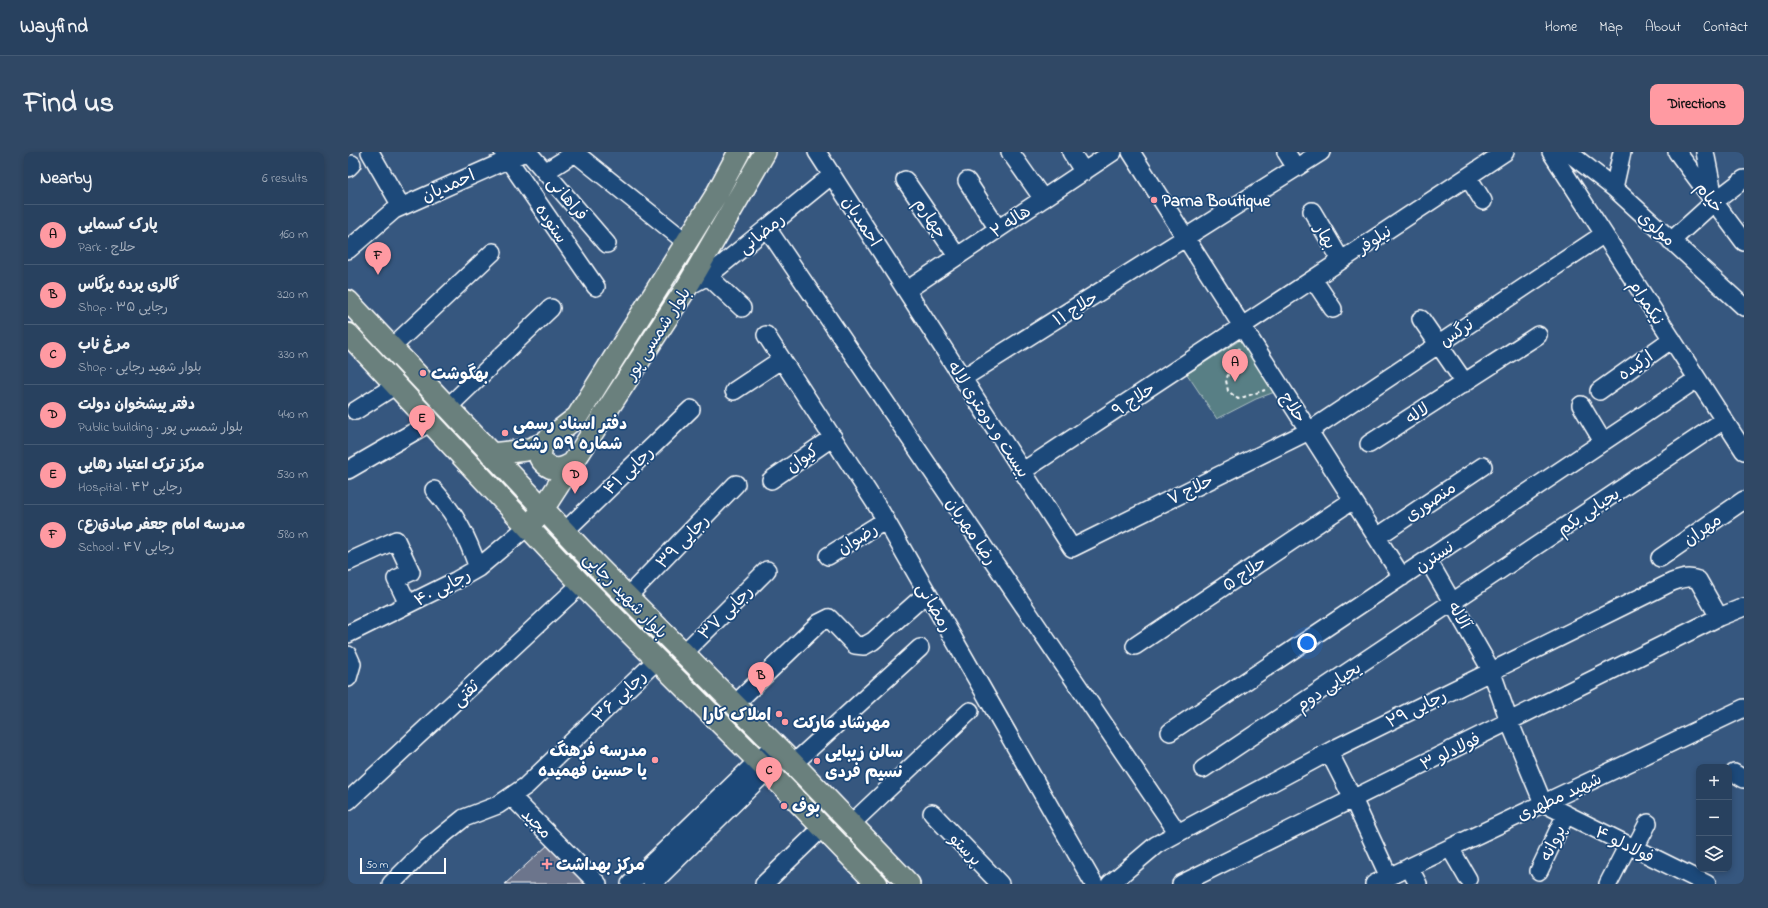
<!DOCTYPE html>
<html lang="en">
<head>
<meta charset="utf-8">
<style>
	:root { --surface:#28415f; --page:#304865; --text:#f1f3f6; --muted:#a5afbd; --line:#445a74; --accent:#ff9aa2 }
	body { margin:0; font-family:"Indie Flower","Playpen Sans Arabic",sans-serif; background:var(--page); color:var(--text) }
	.controls { position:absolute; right:12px; bottom:12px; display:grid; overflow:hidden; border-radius:8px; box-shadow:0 2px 6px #0003 }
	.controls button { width:36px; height:36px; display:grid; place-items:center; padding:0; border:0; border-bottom:1px solid var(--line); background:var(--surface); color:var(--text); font:20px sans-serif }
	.scale { position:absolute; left:12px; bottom:10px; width:86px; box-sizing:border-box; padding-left:4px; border:2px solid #fff; border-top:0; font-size:11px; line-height:14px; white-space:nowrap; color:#fff; -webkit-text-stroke:3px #1f4a7a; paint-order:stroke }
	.you { position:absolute; left:959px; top:491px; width:14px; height:14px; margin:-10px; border:3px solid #fff; border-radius:50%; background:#1a73e8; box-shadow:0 0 0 6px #1a73e833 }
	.badge { display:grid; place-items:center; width:26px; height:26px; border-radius:50%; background:var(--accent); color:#111; font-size:13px; font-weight:700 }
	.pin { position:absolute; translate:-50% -33px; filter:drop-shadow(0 1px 2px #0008) }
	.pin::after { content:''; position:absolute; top:21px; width:14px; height:12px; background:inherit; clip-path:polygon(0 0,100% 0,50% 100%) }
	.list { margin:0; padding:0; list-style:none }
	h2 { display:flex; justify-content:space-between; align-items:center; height:52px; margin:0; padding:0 16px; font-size:17px }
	h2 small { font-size:13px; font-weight:400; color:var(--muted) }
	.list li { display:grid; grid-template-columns:26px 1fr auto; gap:12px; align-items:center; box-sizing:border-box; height:60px; padding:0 16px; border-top:1px solid var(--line) }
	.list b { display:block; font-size:15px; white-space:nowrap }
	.list p { margin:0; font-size:13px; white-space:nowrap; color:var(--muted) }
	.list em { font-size:13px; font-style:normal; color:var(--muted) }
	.icon { flex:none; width:22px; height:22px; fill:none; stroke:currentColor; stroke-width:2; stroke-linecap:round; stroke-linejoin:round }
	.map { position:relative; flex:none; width:1396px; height:732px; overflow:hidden; border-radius:8px }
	header { display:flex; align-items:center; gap:24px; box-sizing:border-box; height:56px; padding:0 20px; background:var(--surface); border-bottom:1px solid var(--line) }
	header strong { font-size:19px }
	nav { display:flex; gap:22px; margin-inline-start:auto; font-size:14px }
	.intro { display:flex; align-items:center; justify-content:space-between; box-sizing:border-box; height:96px; padding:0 24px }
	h1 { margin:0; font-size:28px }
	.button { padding:10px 18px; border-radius:8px; background:var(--accent); color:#111; font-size:14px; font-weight:700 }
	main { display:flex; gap:24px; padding:0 24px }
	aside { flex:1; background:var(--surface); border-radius:8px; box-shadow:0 2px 6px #0003 }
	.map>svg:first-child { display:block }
	.green { fill:#587f85; stroke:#acbfc2 }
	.building { fill:#6c758c; stroke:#fff }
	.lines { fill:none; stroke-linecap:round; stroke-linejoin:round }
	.minor-casing { stroke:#fff; stroke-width:20 }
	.major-casing { stroke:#fff; stroke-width:24 }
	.path { stroke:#fff; stroke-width:2; stroke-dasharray:4 3; stroke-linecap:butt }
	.minor { stroke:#1f4a7a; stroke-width:17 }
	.major { stroke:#6a807d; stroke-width:21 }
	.poi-dot { fill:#ff9aa2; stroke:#1f4a7a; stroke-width:1.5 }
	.labels { text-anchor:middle; stroke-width:3.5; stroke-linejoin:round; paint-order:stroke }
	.street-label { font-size:17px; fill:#fff; stroke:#1f4a7a }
	.poi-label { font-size:17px; font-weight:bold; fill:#fff; stroke:#1f4a7a; text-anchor:start }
</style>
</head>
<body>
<header>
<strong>Wayfind</strong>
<nav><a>Home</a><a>Map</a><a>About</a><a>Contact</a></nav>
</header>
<div class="intro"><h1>Find us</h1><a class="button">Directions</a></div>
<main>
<aside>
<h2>Nearby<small>6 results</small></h2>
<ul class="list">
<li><span class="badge">A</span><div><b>پارک کسمایی</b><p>Park · حلاج</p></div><em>160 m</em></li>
<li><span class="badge">B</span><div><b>گالری پرده پرگاس</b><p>Shop · رجایی ۳۵</p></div><em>320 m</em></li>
<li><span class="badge">C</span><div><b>مرغ ناب</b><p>Shop · بلوار شهید رجایی</p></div><em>330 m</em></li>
<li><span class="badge">D</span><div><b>دفتر پیشخوان دولت</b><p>Public building · بلوار شمسی پور</p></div><em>440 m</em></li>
<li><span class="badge">E</span><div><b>مرکز ترک اعتیاد رهایی</b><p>Hospital · رجایی ۴۲</p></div><em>530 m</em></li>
<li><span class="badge">F</span><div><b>مدرسه امام جعفر صادق(ع)</b><p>School · رجایی ۴۷</p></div><em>580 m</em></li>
</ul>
</aside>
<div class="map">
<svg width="1396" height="732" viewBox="0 0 1396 732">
	<rect width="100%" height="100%" fill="#36577f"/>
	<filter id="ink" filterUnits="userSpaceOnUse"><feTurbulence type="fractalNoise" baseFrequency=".025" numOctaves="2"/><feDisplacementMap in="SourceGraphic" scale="8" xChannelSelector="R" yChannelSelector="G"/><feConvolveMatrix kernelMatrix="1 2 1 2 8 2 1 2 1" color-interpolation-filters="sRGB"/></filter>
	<g filter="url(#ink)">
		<!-- green -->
		<path class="green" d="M900,183L935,237L908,247L869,267L839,222Z"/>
		<!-- building -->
		<path class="building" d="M201,692L238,732H157Z"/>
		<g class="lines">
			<defs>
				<path id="minor" d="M22,0L53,54
					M155,0L248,135
					M180,0L259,92
					M226,0L338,90
					M469,0L724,396L961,279L1256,82
					M662,0L695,47
					M723,0L736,20
					M783,0L1054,425
					M938,0L948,16
					M1203,0L1396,299
					M1220,0L1266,36L1396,155
					M1329,0L1396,90
					M1357,0L1366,46
					M0,16L4,12
					M197,20L227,1
					M1120,25L1135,49
					M557,28L609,104
					M619,29L650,77
					M1266,36L1274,0
					M964,59L993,108
					M419,76L830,681
					M1323,89L1366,50L1396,27
					M0,98L46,58L177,0
					M360,124L394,156
					M965,127L985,157
					M339,135L360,124L484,23
					M559,138L765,0
					M1073,167L1117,231
					M418,183L533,360L746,732
					M44,195L145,100
					M615,226L973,0
					M386,239L434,207
					M1251,239L1324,187
					M1233,253L1255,290
					M100,255L203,156
					M7,259L48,233
					M1021,292L1190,183
					M0,318L83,270
					M675,319L1157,0
					M423,328L485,285
					M86,338C108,363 119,384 130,416
					M216,380L343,257
					M1029,385L1135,314
					M480,404L538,368
					M1312,406L1396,348
					M1080,408L1143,518L1161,569L1195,651L1359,732
					M0,410L48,388L63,420L48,427L60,452
					M279,445L388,332
					M0,482L109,428L130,416L179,375
					M787,494L1005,348
					M335,502L419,418
					M0,503L4,512L0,526
					M386,553L471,471L481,466L507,493L516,494L525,489L579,441
					M822,580L1349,227
					M981,600L1005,647L1041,725
					M445,612L572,496
					M855,617L1376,268
					M1386,621L1396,627
					M163,644L250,732
					M0,649L233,432
					M584,661L652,732
					M503,672L622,559
					M1102,696L1120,727
					M1287,696L1300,671
					M1061,715L1070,732
					M1191,719L1218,662
					M43,732L79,696L116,666L150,653L178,634L309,508
					M282,732L426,593
					M304,732L436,602
					M416,732L474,676
					M762,732L808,693L830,681L990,595L1324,430C1333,427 1340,424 1350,428L1371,465
					M833,732L1371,465L1396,455
					M1026,732L1396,556
					M1260,732L1280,693"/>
				<path id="major" d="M0,149L249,414L436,602L561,732
					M0,182L233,432L419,618L529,732
					M194,292L192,306C202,320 212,319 225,311
					M143,302L178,298L194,292L229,265L368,43L391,0
					M187,367L195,357L339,135L417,0"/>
			</defs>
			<!-- minor casing -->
			<use href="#minor" class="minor-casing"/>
			<!-- major casing -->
			<use href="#major" class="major-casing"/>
			<!-- path -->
			<path class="path" d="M891,196L878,228L880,239L890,247L917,238"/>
			<!-- minor -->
			<use href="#minor" class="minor"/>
			<!-- major -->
			<use href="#major" class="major"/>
		</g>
	</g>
	<!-- markers -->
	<g class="poi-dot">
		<circle cx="806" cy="48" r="4"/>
		<circle cx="75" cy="221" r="4"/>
		<circle cx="157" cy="281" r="4"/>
		<circle cx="431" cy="562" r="4"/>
		<circle cx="437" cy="570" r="4"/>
		<circle cx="307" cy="608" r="4"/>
		<circle cx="469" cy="609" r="4"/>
		<circle cx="436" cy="654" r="4"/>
		<path d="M197 706h4v4h4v4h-4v4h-4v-4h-4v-4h4z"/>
	</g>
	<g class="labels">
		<!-- street labels -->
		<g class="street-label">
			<text transform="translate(100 33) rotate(-24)" y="6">احمدیان</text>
			<text transform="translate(1362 45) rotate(53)" y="6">خیام</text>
			<text transform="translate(220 46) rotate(49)" y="6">فراهانی</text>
			<text transform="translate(583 66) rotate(56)" y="6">چهارم</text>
			<text transform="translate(514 69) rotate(57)" y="6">احمدیان</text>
			<text transform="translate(662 69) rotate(-34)" y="6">هاله ۲</text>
			<text transform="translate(204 71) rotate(56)" y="6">ستوده</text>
			<text transform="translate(1309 76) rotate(42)" y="6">مولوی</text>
			<text transform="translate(413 81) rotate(-39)" y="6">رمضانی</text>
			<text transform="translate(978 84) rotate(60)" y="6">بهار</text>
			<text transform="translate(1026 87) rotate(-33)" y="6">نیلوفر</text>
			<text transform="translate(1299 150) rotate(57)" y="6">نیکمرام</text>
			<text transform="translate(727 156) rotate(-32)" y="6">حلاج ۱۱</text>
			<text transform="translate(1108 180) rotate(-34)" y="6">نرگس</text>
			<text transform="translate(309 181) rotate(-57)" y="6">بلوار شمسی پور</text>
			<text transform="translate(1287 213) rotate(-35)" y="6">ارکیده</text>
			<text transform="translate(785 247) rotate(-34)" y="6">حلاج ۹</text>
			<text transform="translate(946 255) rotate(58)" y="6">حلاج</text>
			<text transform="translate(1069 261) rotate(-33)" y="6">لاله</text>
			<text transform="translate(641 267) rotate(57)" y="6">بیست و دومتری لاله</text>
			<text transform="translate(454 306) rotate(-35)" y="6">کیوان</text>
			<text transform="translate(280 318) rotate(-44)" y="6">رجایی ۴۱</text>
			<text transform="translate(842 337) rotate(-26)" y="6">حلاج ۷</text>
			<text transform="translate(1082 349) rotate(-34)" y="6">منصوری</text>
			<text transform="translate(1240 359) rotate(-34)" y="6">یحیایی یکم</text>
			<text transform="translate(1354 377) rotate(-35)" y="6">مهران</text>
			<text transform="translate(624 379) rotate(56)" y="6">رضا مهربان</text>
			<text transform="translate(509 386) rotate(-32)" y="6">رضوان</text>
			<text transform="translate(334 389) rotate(-46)" y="6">رجایی ۳۹</text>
			<text transform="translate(1086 404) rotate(-34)" y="6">نسترن</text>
			<text transform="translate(896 421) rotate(-34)" y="6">حلاج ۵</text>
			<text transform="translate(94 435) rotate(-28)" y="6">رجایی ۴۰</text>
			<text transform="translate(278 443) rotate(46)" y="6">بلوار شهید رجایی</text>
			<text transform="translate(587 455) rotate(60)" y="6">رمضانی</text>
			<text transform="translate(377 460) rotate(-45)" y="6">رجایی ۳۷</text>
			<text transform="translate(1112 463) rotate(60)" y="6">آلاله</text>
			<text transform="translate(980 534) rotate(-34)" y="6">یحیایی دوم</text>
			<text transform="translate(117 541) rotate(-43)" y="6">ثقتی</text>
			<text transform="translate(271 544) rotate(-44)" y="6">رجایی ۳۶</text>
			<text transform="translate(1068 556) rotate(-27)" y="6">رجایی ۲۹</text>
			<text transform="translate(1102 599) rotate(-26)" y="6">فولادلو ۳</text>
			<text transform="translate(1211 644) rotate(-25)" y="6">شهید مطهری</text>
			<text transform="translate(189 671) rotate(45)" y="6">مجید</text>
			<text transform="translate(1204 691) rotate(-64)" y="6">پروانه</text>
			<text transform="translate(1277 692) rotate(26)" y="6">فولادلو ۴</text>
			<text transform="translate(618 697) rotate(46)" y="6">پرستو</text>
		</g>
		<!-- poi labels -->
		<g class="poi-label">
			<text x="814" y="54">Parna Boutique</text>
			<text x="83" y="227">بهگوشت</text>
			<text x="165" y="277">دفتر اسناد رسمی<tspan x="165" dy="20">شماره ۵۹ رشت</tspan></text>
			<text x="423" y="568" text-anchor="end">املاک کارا</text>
			<text x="445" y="576">مهرشاد مارکت</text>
			<text x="299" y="604" text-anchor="end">مدرسه فرهنگ<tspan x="299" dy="20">یا حسین فهمیده</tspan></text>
			<text x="477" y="605">سالن زیبایی<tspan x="477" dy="20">نسیم فردی</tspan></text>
			<text x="444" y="660">بوف</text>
			<text x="208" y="718">مرکز بهداشت</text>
		</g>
	</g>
</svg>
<div class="controls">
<button>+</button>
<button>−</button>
<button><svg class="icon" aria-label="layers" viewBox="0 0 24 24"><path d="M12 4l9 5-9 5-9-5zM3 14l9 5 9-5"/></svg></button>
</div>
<div class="scale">50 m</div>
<div class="you"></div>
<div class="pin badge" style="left:887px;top:230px">A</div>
<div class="pin badge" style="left:413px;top:543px">B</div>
<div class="pin badge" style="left:421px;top:638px">C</div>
<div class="pin badge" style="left:227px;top:342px">D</div>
<div class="pin badge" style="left:74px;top:286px">E</div>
<div class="pin badge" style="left:30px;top:123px">F</div>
</div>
</main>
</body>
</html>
